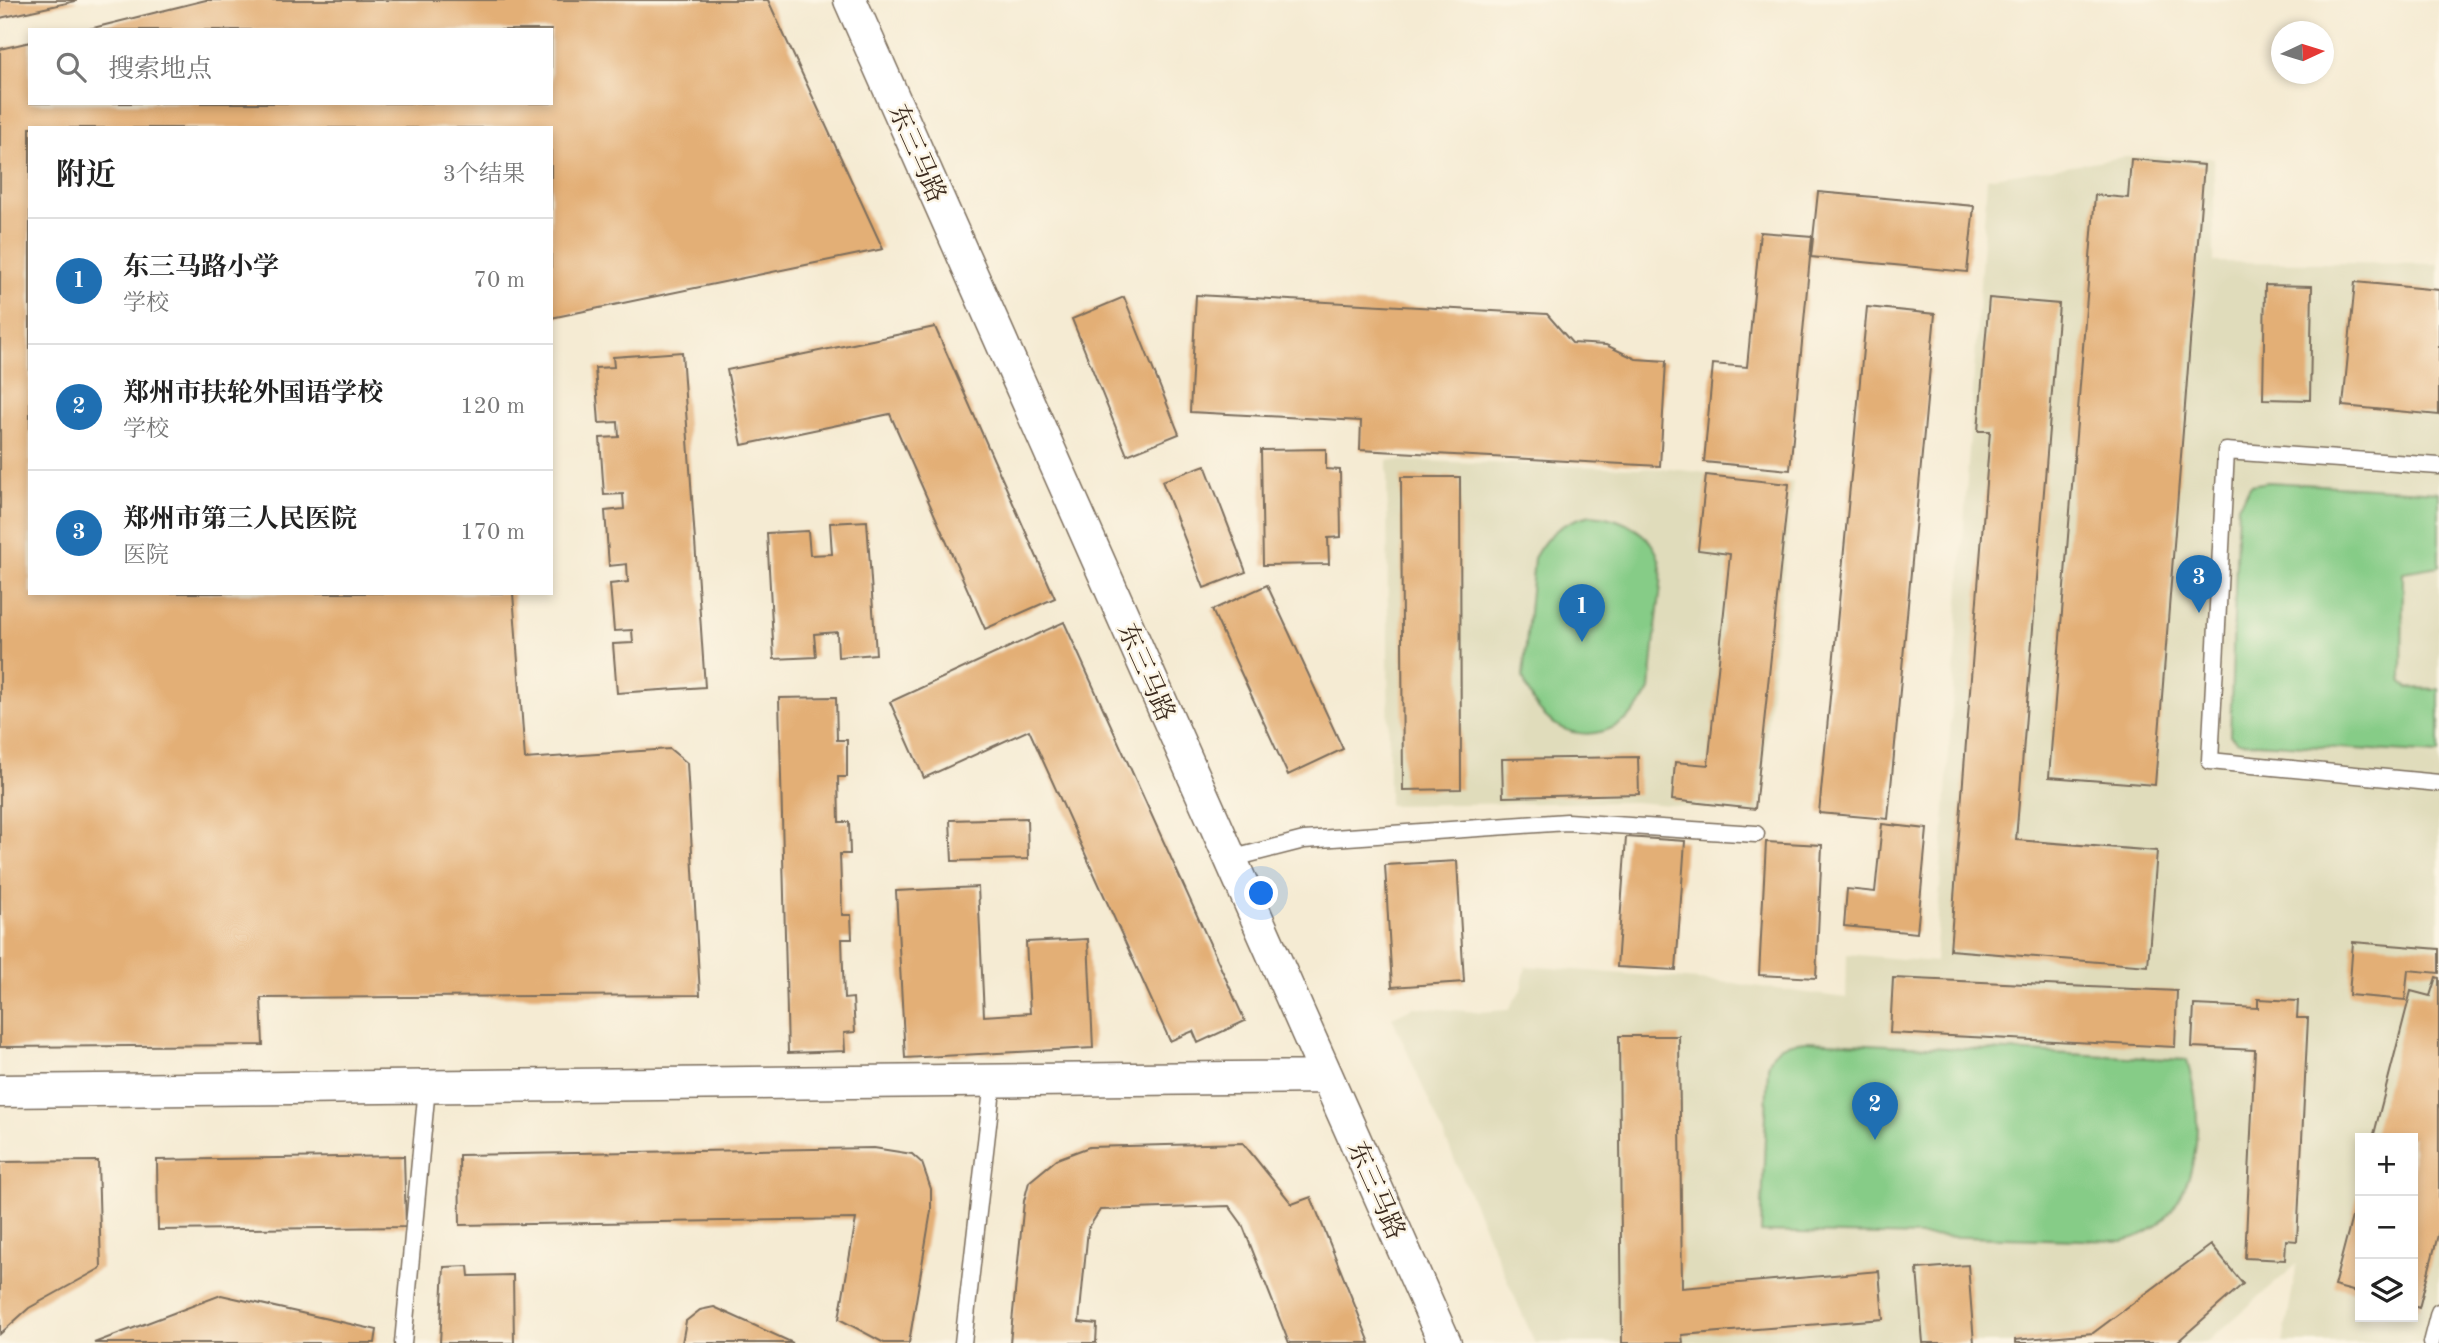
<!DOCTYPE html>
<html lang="zh">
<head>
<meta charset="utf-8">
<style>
	:root { --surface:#fff; --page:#f2f2f2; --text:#222; --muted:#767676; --line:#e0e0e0; --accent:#1f6fb2 }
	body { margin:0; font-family:"Old Standard TT","Noto Serif SC",serif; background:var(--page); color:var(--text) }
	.controls { position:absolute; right:21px; bottom:21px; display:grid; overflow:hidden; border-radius:0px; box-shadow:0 4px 10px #0003 }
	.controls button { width:63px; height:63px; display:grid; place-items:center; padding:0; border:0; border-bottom:2px solid var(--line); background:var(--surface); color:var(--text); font:35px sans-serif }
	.compass { position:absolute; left:2271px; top:21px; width:63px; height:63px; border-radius:50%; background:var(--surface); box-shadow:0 4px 10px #0003; rotate:86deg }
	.you { position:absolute; left:1262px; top:894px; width:24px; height:24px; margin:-18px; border:5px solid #fff; border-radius:50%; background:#1a73e8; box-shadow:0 0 0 10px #1a73e833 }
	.badge { display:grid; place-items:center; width:46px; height:46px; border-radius:50%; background:var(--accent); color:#fff; font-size:23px; font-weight:700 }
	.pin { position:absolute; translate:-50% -58px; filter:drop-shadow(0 2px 4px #0008) }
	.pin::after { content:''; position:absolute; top:37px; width:24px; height:21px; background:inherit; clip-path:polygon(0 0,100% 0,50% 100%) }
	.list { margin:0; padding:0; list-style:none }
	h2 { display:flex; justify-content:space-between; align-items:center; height:91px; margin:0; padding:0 28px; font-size:30px }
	h2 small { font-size:23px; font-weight:400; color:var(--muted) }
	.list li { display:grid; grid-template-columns:46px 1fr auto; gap:21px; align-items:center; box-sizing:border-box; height:126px; padding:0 28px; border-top:2px solid var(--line) }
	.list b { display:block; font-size:26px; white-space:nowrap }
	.list p { margin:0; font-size:23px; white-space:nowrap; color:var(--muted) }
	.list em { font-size:23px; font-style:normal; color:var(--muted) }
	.icon { flex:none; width:38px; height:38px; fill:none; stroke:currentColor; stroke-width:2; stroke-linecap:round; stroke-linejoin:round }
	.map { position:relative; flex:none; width:2439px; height:1343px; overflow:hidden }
	.search { position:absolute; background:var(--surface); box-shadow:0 4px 10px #0003; left:28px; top:28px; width:525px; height:77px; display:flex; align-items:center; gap:18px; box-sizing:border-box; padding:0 24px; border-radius:0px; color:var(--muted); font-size:26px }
	.panel { position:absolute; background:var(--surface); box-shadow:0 4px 10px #0003; left:28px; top:126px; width:525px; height:469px; border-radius:0px }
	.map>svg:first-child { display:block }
	.built { fill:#e0dcbb; fill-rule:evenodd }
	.green { fill:#86cc87; stroke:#607b52; stroke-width:2 }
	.building { fill:#e3af76 }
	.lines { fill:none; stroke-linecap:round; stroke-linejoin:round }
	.lane-casing { stroke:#7c6e5d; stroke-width:19 }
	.street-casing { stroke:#7c6e5d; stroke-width:35 }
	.lane { stroke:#fff; stroke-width:16 }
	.street { stroke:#fff; stroke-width:32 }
	.labels { text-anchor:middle; stroke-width:5; stroke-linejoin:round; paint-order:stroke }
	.street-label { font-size:26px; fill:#3b2a1e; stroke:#fcf5e5 }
</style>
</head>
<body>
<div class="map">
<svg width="2439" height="1343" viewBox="0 0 2439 1343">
	<rect width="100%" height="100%" fill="#fcf5e5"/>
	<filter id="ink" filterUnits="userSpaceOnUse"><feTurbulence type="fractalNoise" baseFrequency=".0143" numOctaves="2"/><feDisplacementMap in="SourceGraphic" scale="14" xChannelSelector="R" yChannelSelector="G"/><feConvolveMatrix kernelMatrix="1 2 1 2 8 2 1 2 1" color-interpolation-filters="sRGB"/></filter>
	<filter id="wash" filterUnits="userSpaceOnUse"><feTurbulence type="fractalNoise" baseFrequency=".00686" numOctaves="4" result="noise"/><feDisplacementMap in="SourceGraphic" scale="28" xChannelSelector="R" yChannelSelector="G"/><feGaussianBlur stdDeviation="1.57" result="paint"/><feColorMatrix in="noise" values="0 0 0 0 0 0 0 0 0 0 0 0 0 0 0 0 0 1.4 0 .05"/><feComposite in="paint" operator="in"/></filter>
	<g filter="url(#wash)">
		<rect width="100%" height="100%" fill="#f5ebd3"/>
		<!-- built -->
		<path class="built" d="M2124,157L2214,158V262L2439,264V1343H2283L2297,1264L2206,1343H1535L1392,1017L1414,1007L1479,1012L1508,1010L1521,990L1526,966L1722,982L1846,998L1847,954L1935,962L1987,178ZM2360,1138H2413V1317H2360Z
			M1387,460L1671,469L1793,482L1757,824L1758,813L1635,802L1389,805Z"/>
		<!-- green -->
		<path class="green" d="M2268,482L2439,492V566L2403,572L2402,682L2408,688L2439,689V754L2238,742L2230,735L2238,505L2251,485Z
			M1591,515C1622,517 1658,534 1661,570C1663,585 1658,604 1657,619C1654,643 1652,666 1650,690C1617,753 1542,747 1523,677L1534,558C1548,533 1563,521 1591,515Z
			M1807,1041L2187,1060C2190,1074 2195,1088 2196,1103C2201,1158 2185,1229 2122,1241L1761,1232L1768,1067C1773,1044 1786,1043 1807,1041Z"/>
		<g id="blocks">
			<!-- building -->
			<path class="building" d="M0,0H76V1L0,18Z
				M206,0H768L883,249L551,318V128H30V593H513L525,759L670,749L687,763L700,995L261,998L263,1045L0,1047V49L30,42V103H551V30H85Z
				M2131,159L2204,165L2155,785L2049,777L2095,195L2128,198Z
				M1818,192L1974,206L1967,272L1811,257Z
				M1760,232L1812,236L1790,470L1704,462L1713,364L1747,367Z
				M2355,282L2439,290V415L2343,406Z
				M2265,285L2312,286L2310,400L2263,399Z
				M1196,295L1547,314L1572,343L1606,345L1636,359L1666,361L1660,466L1360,450L1361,421L1190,412Z
				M1124,297L1179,434L1127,455L1072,319Z
				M1989,298L2059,304L2016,840L2157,851L2148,966L1950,950L1990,431H1978Z
				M1867,307L1935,314L1888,819L1819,813Z
				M935,327L1055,598L985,629L890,414L742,445L727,370Z
				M682,352L705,687L617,693L613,644L633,643L632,630L614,631L610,584L628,582L627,564L609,566L605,511L624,509L623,494L604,495L600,438L619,437L618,422L599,423L595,368L614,367L613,357Z
				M1326,449V469L1340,470L1341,537L1328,538L1329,564L1263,565L1261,450Z
				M1205,465L1246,572L1204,588L1162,481Z
				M1706,475L1789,484L1755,809L1672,800L1675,762L1708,765L1730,554L1698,550Z
				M1401,477H1460L1461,789L1403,790Z
				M867,521L876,654L838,657L837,632L814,634L816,657L774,659L767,533L808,531L810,555L832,554L830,523Z
				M1267,585L1343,749L1288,775L1212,610Z
				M1064,622L1245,1021L1198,1043L1193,1031L1170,1041L1029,730L924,778L890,702Z
				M836,697L837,740H847V777H838L839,822H849L850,854H840L842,915H851L852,939H842L844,999L853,998L855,1032L844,1033L845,1051L788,1053L779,698Z
				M1638,757L1639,794L1503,797L1502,759Z
				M1027,818L1028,859L952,861L950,820Z
				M1882,824L1927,829L1917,933L1844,926L1847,889L1875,892Z
				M1626,837L1685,841L1676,970L1617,967Z
				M1766,842L1822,845L1816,978L1759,975Z
				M1457,861L1464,982L1392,987L1385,865Z
				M978,887L984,1016L1030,1013L1026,942L1088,939L1093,1048L905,1058L896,891Z
				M2353,942L2439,949V973L2408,970L2405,1000L2349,995Z
				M2436,977L2439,978V1231L2419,1308L2413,1306V1138H2373L2411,991L2430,996Z
				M1893,978L2177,991L2175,1047L1890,1033Z
				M2258,999L2298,1001L2297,1018H2308L2297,1241L2286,1240L2285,1260L2245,1258L2255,1050L2192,1047L2194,1005L2258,1008Z
				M1619,1036H1679L1682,1288L1879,1271L1883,1319L1682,1335L1683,1343H1622Z
				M1243,1143L1292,1204L1311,1197L1370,1343H1289L1242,1224L1229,1206L1100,1210L1088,1229L1079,1322L1097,1324L1096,1343H1010L1024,1201L1029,1182L1057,1159L1089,1147Z
				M874,1148L912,1154L922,1163L931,1189V1211L909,1343H884L839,1319L856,1219L460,1225L459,1155Z
				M404,1156L406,1227L158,1230L157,1160Z
				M98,1161L101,1268L29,1308L0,1334V1162Z
				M2359,1190H2360V1293L2334,1286Z
				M2211,1245L2243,1284L2176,1343H2015V1340L2093,1333Z
				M1968,1265L1974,1343H1923L1917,1269Z
				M468,1266L469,1276L513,1275L514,1343H440L444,1267Z
				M221,1295L377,1330L375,1343H94Z
				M714,1307L793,1343H682L686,1321L700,1310Z"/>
		</g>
	</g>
	<g filter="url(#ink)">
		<use href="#blocks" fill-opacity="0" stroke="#7c6e5d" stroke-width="2"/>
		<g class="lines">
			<defs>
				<path id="lane" d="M2439,466L2226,451L2210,761L2439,783
					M1230,859L1304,840L1567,822L1756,834
					M403,1343L427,1087
					M963,1343L993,1081
					M2431,1343L2439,1312"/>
				<path id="street" d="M850,0L1445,1343
					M0,1091L1327,1077"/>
			</defs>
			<!-- lane casing -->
			<use href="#lane" class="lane-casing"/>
			<!-- street casing -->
			<use href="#street" class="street-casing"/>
			<!-- lane -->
			<use href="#lane" class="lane"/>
			<!-- street -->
			<use href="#street" class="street"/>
		</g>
	</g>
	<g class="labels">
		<!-- street labels -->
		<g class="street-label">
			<text transform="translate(918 153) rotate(66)" y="9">东三马路</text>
			<text transform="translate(1147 672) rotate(66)" y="9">东三马路</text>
			<text transform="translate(1377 1190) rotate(66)" y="9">东三马路</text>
		</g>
	</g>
</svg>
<div class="controls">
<button>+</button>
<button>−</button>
<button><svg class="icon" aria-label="layers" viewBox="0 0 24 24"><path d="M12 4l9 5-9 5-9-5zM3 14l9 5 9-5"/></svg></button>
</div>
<svg class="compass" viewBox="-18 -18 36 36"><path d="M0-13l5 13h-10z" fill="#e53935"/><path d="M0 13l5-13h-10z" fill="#767676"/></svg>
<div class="you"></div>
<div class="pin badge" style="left:1582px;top:642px">1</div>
<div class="pin badge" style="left:1875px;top:1140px">2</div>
<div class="pin badge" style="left:2199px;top:613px">3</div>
<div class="search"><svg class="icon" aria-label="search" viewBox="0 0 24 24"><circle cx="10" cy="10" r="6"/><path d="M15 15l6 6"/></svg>搜索地点</div>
<section class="panel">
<h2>附近<small>3个结果</small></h2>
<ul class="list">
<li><span class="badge">1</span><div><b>东三马路小学</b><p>学校</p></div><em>70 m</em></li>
<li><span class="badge">2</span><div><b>郑州市扶轮外国语学校</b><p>学校</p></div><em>120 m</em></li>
<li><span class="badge">3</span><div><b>郑州市第三人民医院</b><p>医院</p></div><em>170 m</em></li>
</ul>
</section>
</div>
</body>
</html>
